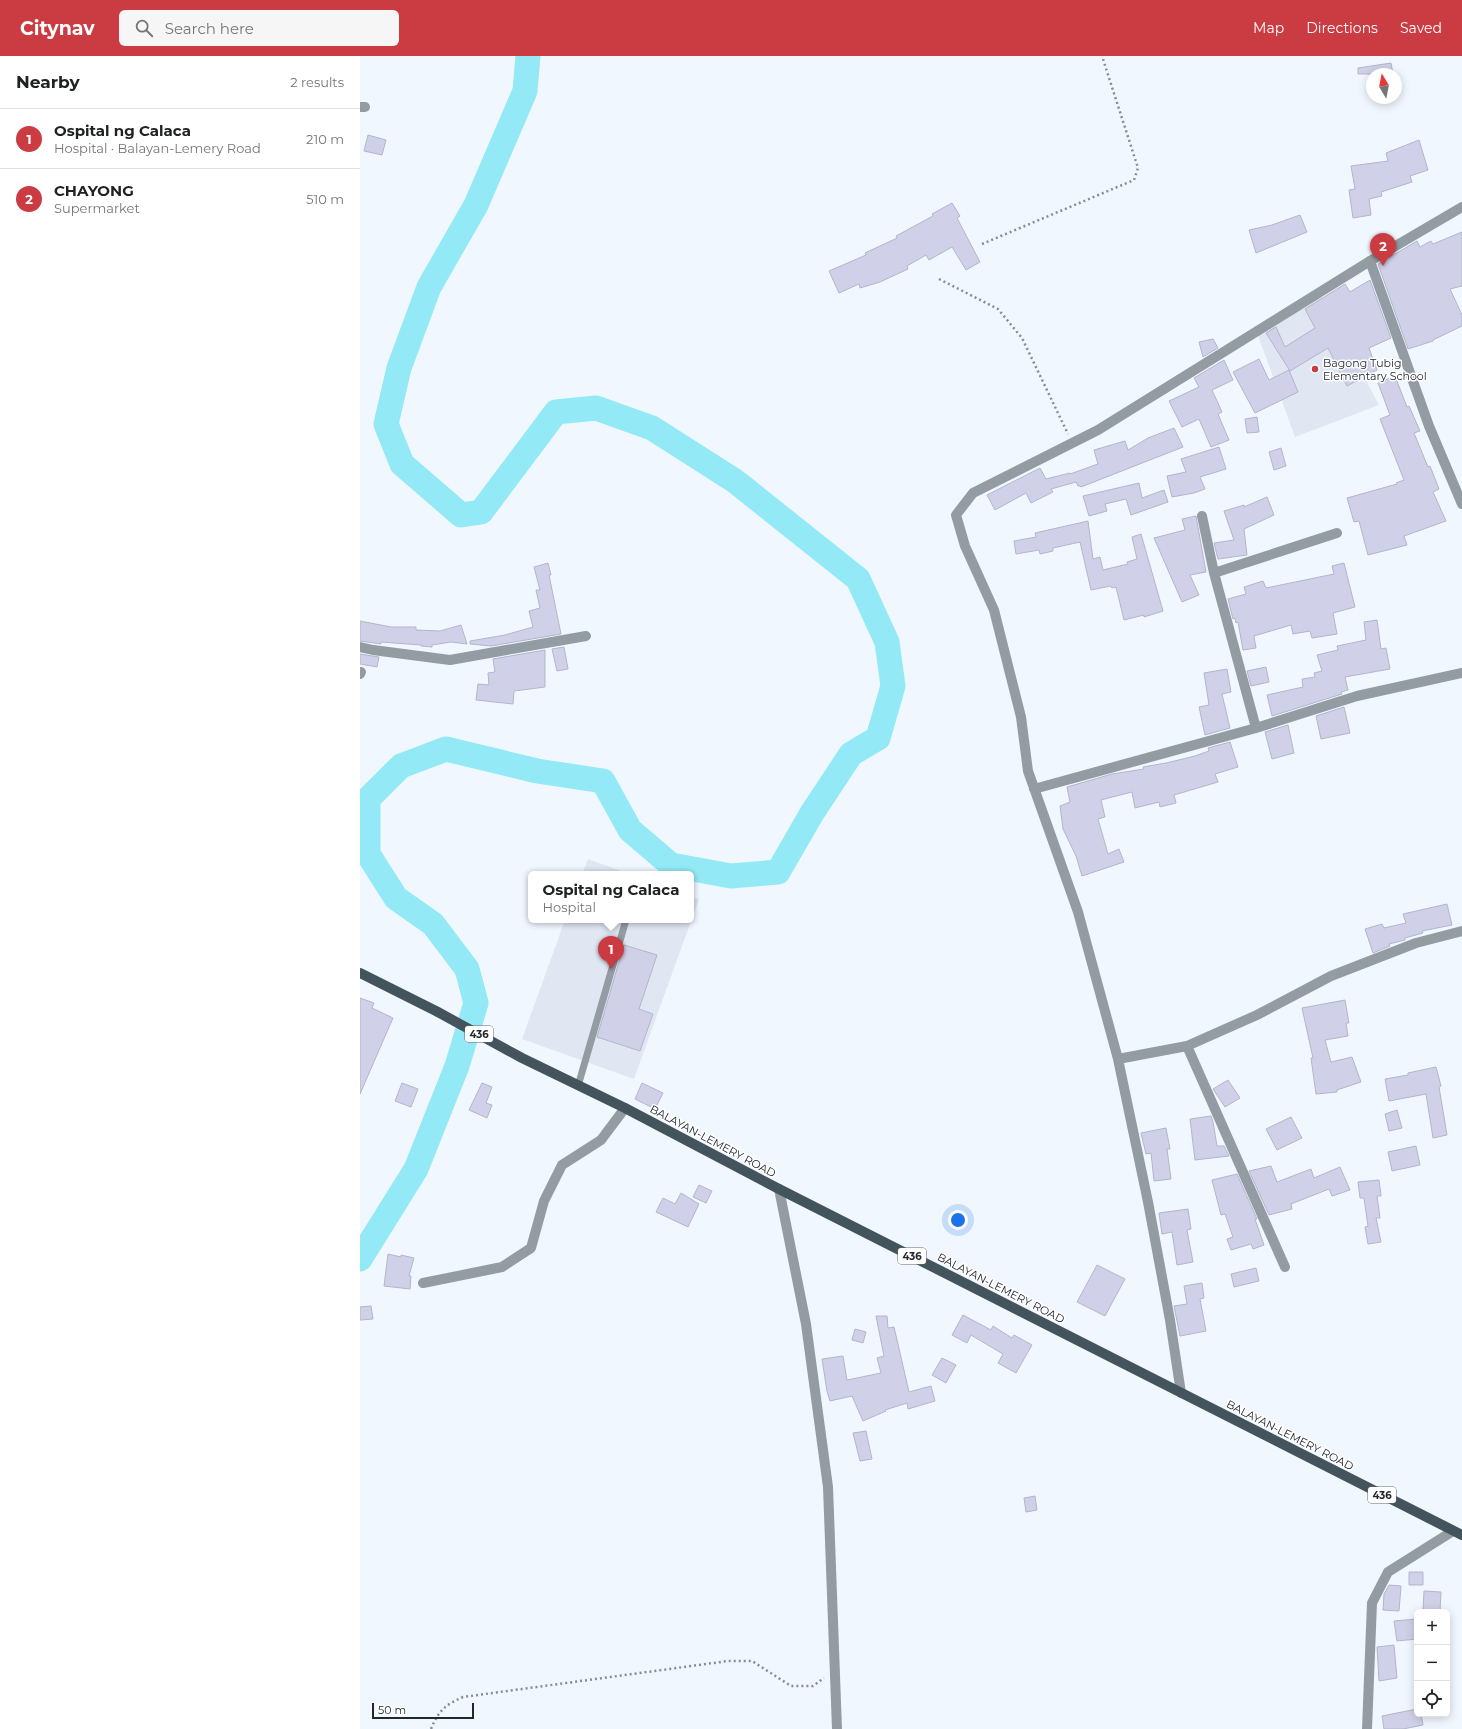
<!DOCTYPE html>
<html lang="en">
<head>
<meta charset="utf-8">
<style>
	:root { --surface:#fff; --page:#f6f6f6; --text:#202124; --muted:#757577; --line:#e0e0e0; --accent:#cb3b42 }
	body { margin:0; font-family:Montserrat,sans-serif; background:var(--page); color:var(--text) }
	.controls { position:absolute; right:12px; bottom:12px; display:grid; overflow:hidden; border-radius:6px; box-shadow:0 2px 10px #0003 }
	.controls button { width:36px; height:36px; display:grid; place-items:center; padding:0; border:0; border-bottom:1px solid var(--line); background:var(--surface); color:var(--text); font:20px sans-serif }
	.compass { position:absolute; left:1006px; top:12px; width:36px; height:36px; border-radius:50%; background:var(--surface); box-shadow:0 2px 10px #0003; rotate:350deg }
	.scale { position:absolute; left:12px; bottom:10px; width:102px; box-sizing:border-box; padding-left:4px; border:2px solid #22272e; border-top:0; font-size:11px; line-height:14px; white-space:nowrap; color:#22272e; -webkit-text-stroke:3px #fff; paint-order:stroke }
	.you { position:absolute; left:598px; top:1164px; width:14px; height:14px; margin:-10px; border:3px solid #fff; border-radius:50%; background:#1a73e8; box-shadow:0 0 0 6px #1a73e833 }
	.badge { display:grid; place-items:center; width:26px; height:26px; border-radius:50%; background:var(--accent); color:#fff; font-size:13px; font-weight:700 }
	.pin { position:absolute; translate:-50% -33px; filter:drop-shadow(0 1px 2px #0008) }
	.pin::after { content:''; position:absolute; top:21px; width:14px; height:12px; background:inherit; clip-path:polygon(0 0,100% 0,50% 100%) }
	.popup { position:absolute; left:168px; top:815px; width:166px; height:52px; box-sizing:border-box; display:grid; place-content:center; border-radius:6px; background:var(--surface); filter:drop-shadow(0 1px 3px #0005); font-size:13px; white-space:nowrap; color:var(--muted) }
	.popup b { font-size:15px; color:var(--text) }
	.popup::after { content:''; position:absolute; left:50%; top:100%; margin-left:-8px; border:8px solid transparent; border-top-color:var(--surface) }
	.list { margin:0; padding:0; list-style:none }
	h2 { display:flex; justify-content:space-between; align-items:center; height:52px; margin:0; padding:0 16px; font-size:17px }
	h2 small { font-size:13px; font-weight:400; color:var(--muted) }
	.list li { display:grid; grid-template-columns:26px 1fr auto; gap:12px; align-items:center; box-sizing:border-box; height:60px; padding:0 16px; border-top:1px solid var(--line) }
	.list b { display:block; font-size:15px; white-space:nowrap }
	.list p { margin:0; font-size:13px; white-space:nowrap; color:var(--muted) }
	.list em { font-size:13px; font-style:normal; color:var(--muted) }
	.icon { flex:none; width:22px; height:22px; fill:none; stroke:currentColor; stroke-width:2; stroke-linecap:round; stroke-linejoin:round }
	.map { position:relative; flex:none; width:1102px; height:1673px; overflow:hidden }
	header { display:flex; align-items:center; gap:24px; box-sizing:border-box; height:56px; padding:0 20px; background:var(--accent); color:#fff }
	header strong { font-size:19px }
	nav { display:flex; gap:22px; margin-inline-start:auto; font-size:14px }
	.search { width:280px; height:36px; background:var(--page); display:flex; align-items:center; gap:10px; box-sizing:border-box; padding:0 14px; border-radius:6px; color:var(--muted); font-size:15px }
	main { display:flex }
	aside { flex:1; background:var(--surface) }
	.map>svg:first-child { display:block }
	.built { fill:#e0e7f2 }
	.lines { fill:none; stroke-linecap:round; stroke-linejoin:round }
	.river { stroke:#93eaf6; stroke-width:25 }
	.building { fill:#d0d1e8; stroke:#b3b5cb }
	.path { stroke:#868c93; stroke-width:2.5; stroke-dasharray:2 3; stroke-linecap:butt }
	.service { stroke:#939ca2; stroke-width:7 }
	.minor { stroke:#939ca2; stroke-width:10 }
	.tertiary { stroke:#939ca2; stroke-width:10 }
	.primary { stroke:#43545d; stroke-width:10 }
	.poi-dot { fill:#cb3b42; stroke:#fff; stroke-width:1.5 }
	.labels { text-anchor:middle; stroke-width:3; stroke-linejoin:round; paint-order:stroke }
	.shield { fill:#fff; stroke:#64686d; stroke-width:1 }
	.shield-label { font-size:10px; font-weight:bold; fill:#22272e }
	.poi-label { font-size:11px; fill:#22272e; stroke:#fff; text-anchor:start }
	.street-label { font-size:11px; fill:#22272e; stroke:#fff }
</style>
</head>
<body>
<header>
<strong>Citynav</strong>
<div class="search"><svg class="icon" aria-label="search" viewBox="0 0 24 24"><circle cx="10" cy="10" r="6"/><path d="M15 15l6 6"/></svg>Search here</div>
<nav><a>Map</a><a>Directions</a><a>Saved</a></nav>
</header>
<main>
<aside>
<h2>Nearby<small>2 results</small></h2>
<ul class="list">
<li><span class="badge">1</span><div><b>Ospital ng Calaca</b><p>Hospital · Balayan-Lemery Road</p></div><em>210 m</em></li>
<li><span class="badge">2</span><div><b>CHAYONG</b><p>Supermarket</p></div><em>510 m</em></li>
</ul>
</aside>
<div class="map">
<svg width="1102" height="1673" viewBox="0 0 1102 1673">
	<rect width="100%" height="100%" fill="#f1f7ff"/>
	<!-- built -->
	<path class="built" d="M960,238L1019,349L935,381L897,277Z
		M228,803L269,818H222Z
		M331,841L339,843L274,1023L162,983L205,864H331Z"/>
	<g class="lines">
		<!-- river -->
		<path class="river" d="M0,1203L56,1113L97,1010L116,947L107,913L73,868L36,842L8,798V743L41,710L86,693L177,715L243,725L270,774L311,809L371,820L418,816L452,757L491,698L518,682L533,630L527,586L498,523L375,425L292,372L236,352L196,356L121,456L101,459L42,408L26,368L39,312L69,231L116,149L165,35L168,0"/>
	</g>
	<!-- building -->
	<path class="building" d="M1031,7L1033,18H998V12Z
		M8,79L26,84L22,99L4,95Z
		M1059,84L1068,114L1050,120L1052,126L1021,136L1022,140L1009,143L1011,159L993,162L989,134L995,133L991,110L1028,105L1026,97Z
		M592,147L600,160L597,162L620,206L606,214L592,191L569,204L566,199L547,210L548,213L520,226L500,232L499,228L479,237L469,215L506,199L505,197L537,182L536,180L573,160L572,158Z
		M940,159L947,176L896,197L889,174L912,169Z
		M1102,176V230L1090,233L1102,259V270L1073,284V285L1048,293L1018,208L1057,185L1060,191L1071,185L1073,188Z
		M1010,224L1031,282L1009,292L1017,314L987,330L968,292L930,315L906,277L916,271L925,291L955,272L945,253L985,228L990,236Z
		M853,283L858,292L843,301L839,286Z
		M899,303L909,324L929,314L938,336L895,357L873,316Z
		M864,304L873,324L852,334L862,356L858,358L869,384L851,391L839,363L822,371L809,345L839,331L834,322Z
		M1035,320L1047,351L1049,350L1060,375L1054,377L1068,411L1070,410L1079,433L1073,436L1086,465L1044,480L1047,489L1008,499L999,465L994,466L987,442L1037,428L1036,427L1044,424L1020,363L1030,359L1018,327Z
		M897,361L899,376L887,377L885,363Z
		M814,372L823,391L721,431L720,430H718L716,426L691,433L693,436L671,447L666,437L635,454L627,439L680,412L686,423L710,417V418L738,408L734,394L765,385L768,394L788,382Z
		M859,391L866,413L840,421L845,433L834,437L812,441L807,420L826,416L821,403Z
		M921,392L926,410L914,414L909,396Z
		M779,427L782,442L804,434L808,446L771,459L766,443L745,448L747,455L729,460L723,440Z
		M907,441L914,459L884,473L887,499L858,503L854,487L874,484L864,455L884,449V451Z
		M836,460L846,516L830,519L839,539L822,546L794,482L825,474L822,463Z
		M728,465L733,503L740,501L743,514L768,508L767,506L777,503L772,481L781,478L803,555L784,561V559L764,564L756,531L752,532L751,530L731,534L720,486L693,492V495L680,498L679,494L656,498L654,485L676,481L675,477Z
		M188,507L191,519H189L201,578L131,590L110,588V585L145,579L173,571L169,555L180,552L176,534H180L174,511Z
		M984,507L995,551L973,557L977,578L952,582L950,575L933,578L931,569L894,580L896,592L883,594L878,566L876,567L875,562L873,563L868,543L886,538L884,531L903,525L906,532L974,518L972,510Z
		M1017,564L1021,593L1026,592L1030,613L985,621L988,634L981,636L982,638L912,660L907,639L943,631L942,623L955,621L954,617L962,615L957,599L978,594L977,590L1006,584L1004,566Z
		M0,565L31,571H56V574L80,575L101,569L107,588L91,586L72,589V591L61,590V589L21,586V588L0,585Z
		M204,591L208,613L197,615L192,593Z
		M185,594V631L154,635L153,648L116,644L118,628L129,629L128,617L135,616L133,603Z
		M0,598L19,601L17,611L0,608Z
		M906,611L909,626L891,630L887,615Z
		M867,613L871,636L862,638L870,672L845,679L839,651L849,649L844,617Z
		M984,651L990,677L961,683L956,660Z
		M928,669L934,697L912,703L905,676Z
		M870,686L878,711L855,718L858,726L814,739L816,747L800,751L799,746L775,752L772,736L741,744L745,761L738,763L748,798L759,793L764,806L722,820L716,800L703,773L700,750L710,746L707,731L752,718L784,713L783,711L806,707L835,700L849,695L848,692Z
		M1087,848L1092,869L1062,875L1063,877L1045,882V884L1029,888L1030,890L1013,897L1005,873L1022,868L1024,872L1046,867L1043,858Z
		M264,889L297,899L279,953L293,958L280,995L237,981Z
		M0,942L14,947L12,952L33,962L0,1038Z
		M985,944L989,967H986L988,980L965,984L971,1006L992,1001L1001,1026L977,1034V1036L956,1038L951,1002H953L942,952Z
		M1076,1011L1081,1030L1079,1031L1087,1079L1073,1082L1066,1038L1029,1045L1025,1023L1048,1019V1017Z
		M868,1024L880,1042L865,1051L853,1033Z
		M42,1027L58,1033L51,1051L35,1045Z
		M122,1027L132,1031L126,1047L132,1049L127,1062L109,1054Z
		M282,1027L303,1037L295,1053L275,1043Z
		M1037,1054L1042,1072L1029,1075L1025,1058Z
		M851,1060L853,1066L857,1090H864L869,1100L835,1104L830,1063Z
		M931,1061L942,1082L917,1094L906,1073Z
		M806,1072L810,1093H807L811,1123L794,1125L791,1097L786,1098L781,1077Z
		M1056,1090L1060,1109L1032,1115L1028,1096Z
		M911,1110L917,1126L951,1113L954,1122L980,1111L990,1134L972,1140L969,1133L931,1148L932,1153L909,1159L889,1115Z
		M877,1118L897,1163H895L904,1189L893,1193L891,1188L871,1194L867,1183L873,1181L865,1158L861,1159L852,1124Z
		M1019,1124L1021,1140H1017L1020,1162H1016L1021,1186L1008,1188L1005,1171L1008,1170L1004,1142H1000L998,1126Z
		M339,1129L352,1135L346,1147L333,1141Z
		M321,1137L339,1148L328,1171L296,1156L303,1142L315,1148Z
		M828,1153L831,1173L827,1174L833,1206L817,1209L812,1176L802,1178L799,1157Z
		M28,1198L41,1201V1199L54,1202L49,1220H51L50,1233L24,1230Z
		M737,1209L765,1223L745,1260L717,1246Z
		M896,1212L899,1225L874,1231L871,1218Z
		M842,1227L844,1242L840,1243L846,1275L820,1280L814,1250L827,1248L824,1230Z
		M11,1250L13,1263L0,1264V1251Z
		M603,1259L631,1274L633,1270L652,1282L654,1279L672,1289L656,1317L638,1307L643,1298L611,1279L607,1287L592,1279Z
		M516,1260H527L528,1272L534,1271L549,1336L571,1330L575,1345L548,1353L547,1347L525,1354L526,1355L503,1365L492,1340L470,1345L467,1335L462,1303L483,1300L487,1324L521,1317L517,1302L524,1300Z
		M495,1273L506,1276L503,1287L492,1284Z
		M582,1302L596,1309L586,1327L572,1319Z
		M506,1375L512,1403L500,1405L493,1377Z
		M675,1440L677,1454L666,1456L664,1442Z
		M1049,1516H1063V1529H1049Z
		M1029,1529L1041,1530L1039,1555L1023,1554L1024,1538Z
		M1064,1535L1081,1536L1080,1555H1063Z
		M1057,1563V1583L1037,1585L1034,1565Z
		M1034,1589L1037,1622L1019,1625L1017,1591Z
		M1057,1653V1658H1061L1063,1669L1043,1673H1024L1022,1660Z"/>
	<g class="lines">
		<!-- path -->
		<path class="path" d="M622,188L774,124L778,112L742,0
			M579,223L638,253L662,282L708,378
			M71,1673C79,1654 85,1649 103,1641L368,1605H392L431,1630H453L464,1622"/>
		<!-- service -->
		<path class="service" d="M218,1030L266,864"/>
		<!-- minor -->
		<path class="minor" d="M0,51H5
			M842,460L854,517L896,672
			M854,517L977,477
			M0,591L13,594L90,604L226,580
			M0,618L1,616
			M674,733L896,672L997,640L1102,617
			M827,990L925,1211
			M758,1003L827,990L897,959L971,920L1056,887L1102,875
			M419,1133L446,1268L468,1431L477,1673
			M63,1227L142,1211L171,1192L184,1145L202,1109L241,1084L265,1052
			M821,1337L810,1264L788,1146L758,1003L718,856L668,715L661,661L634,554L605,490L596,459L613,437L738,374L1010,205
			M1007,1673L1012,1547L1028,1516L1093,1475"/>
		<!-- tertiary -->
		<path class="tertiary" d="M1102,151L1010,205L1069,370L1102,448"/>
		<!-- primary -->
		<path class="primary" d="M0,917L76,955L162,1002L265,1052L419,1133L1102,1479"/>
	</g>
	<!-- markers -->
	<circle class="poi-dot" cx="955" cy="313" r="4"/>
	<g class="labels">
		<!-- shield labels -->
		<g class="shield">
			<rect x="105" y="970" width="28" height="16" rx="3"/>
			<rect x="538" y="1192" width="28" height="16" rx="3"/>
			<rect x="1008" y="1431" width="28" height="16" rx="3"/>
		</g>
		<g class="shield-label">
			<text x="119" y="982">436</text>
			<text x="552" y="1204">436</text>
			<text x="1022" y="1443">436</text>
		</g>
		<!-- poi labels -->
		<g class="poi-label">
			<text x="963" y="311">Bagong Tubig<tspan x="963" dy="13">Elementary School</tspan></text>
		</g>
		<!-- street labels -->
		<g class="street-label">
			<text transform="translate(353 1085) rotate(28)" y="4">BALAYAN-LEMERY ROAD</text>
			<text transform="translate(641 1232) rotate(27)" y="4">BALAYAN-LEMERY ROAD</text>
			<text transform="translate(930 1379) rotate(27)" y="4">BALAYAN-LEMERY ROAD</text>
		</g>
	</g>
</svg>
<div class="controls">
<button>+</button>
<button>−</button>
<button><svg class="icon" aria-label="locate" viewBox="0 0 24 24"><circle cx="12" cy="12" r="6"/><path d="M12 2v4M12 18v4M2 12h4M18 12h4"/></svg></button>
</div>
<svg class="compass" viewBox="-18 -18 36 36"><path d="M0-13l5 13h-10z" fill="#e53935"/><path d="M0 13l5-13h-10z" fill="#757577"/></svg>
<div class="scale">50 m</div>
<div class="you"></div>
<div class="pin badge" style="left:251px;top:913px">1</div>
<div class="popup"><b>Ospital ng Calaca</b>Hospital</div>
<div class="pin badge" style="left:1023px;top:210px">2</div>
</div>
</main>
</body>
</html>
